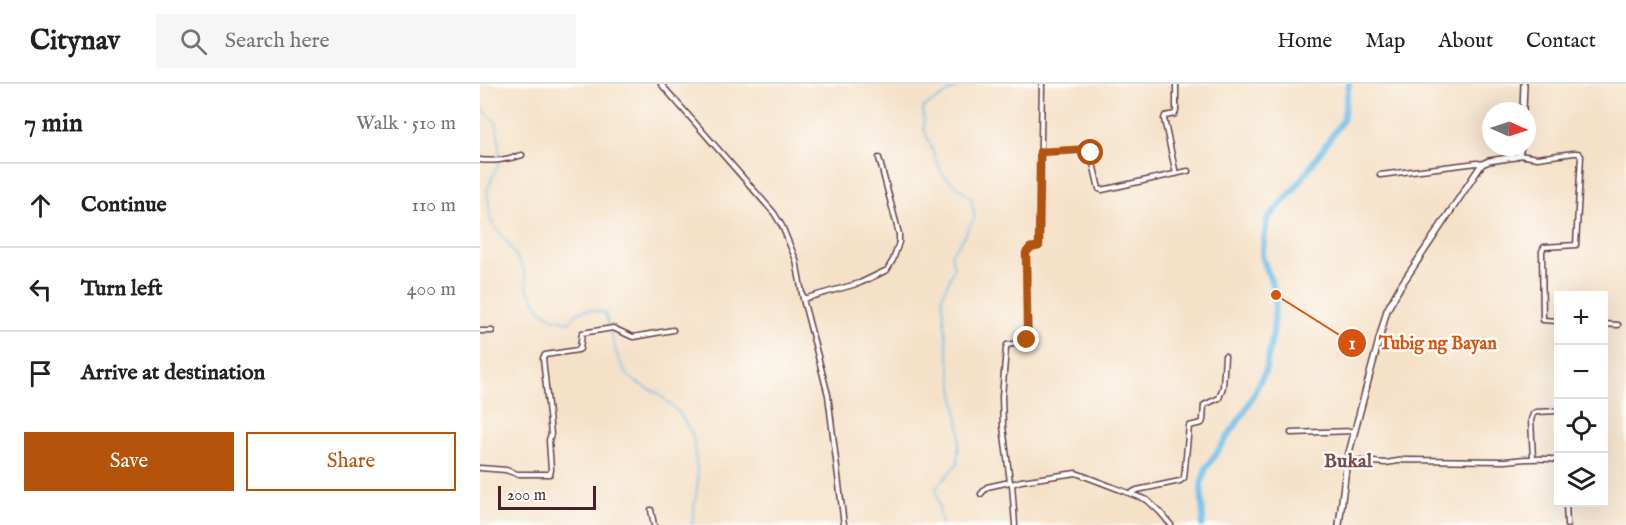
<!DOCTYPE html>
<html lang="en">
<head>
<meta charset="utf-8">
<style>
	:root { --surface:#fff; --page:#f6f6f6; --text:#202124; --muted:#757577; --line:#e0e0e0; --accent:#b45309 }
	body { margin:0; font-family:"IM FELL English",serif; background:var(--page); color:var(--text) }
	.controls { position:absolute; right:18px; bottom:18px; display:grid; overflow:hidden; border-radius:0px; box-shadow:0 6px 24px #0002 }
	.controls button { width:54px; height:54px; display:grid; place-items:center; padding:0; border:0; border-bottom:2px solid var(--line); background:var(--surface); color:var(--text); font:30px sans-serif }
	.compass { position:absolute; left:1002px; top:18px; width:54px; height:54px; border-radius:50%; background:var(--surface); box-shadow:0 6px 24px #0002; rotate:93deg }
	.scale { position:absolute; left:18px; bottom:15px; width:98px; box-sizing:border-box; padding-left:6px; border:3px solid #4a1f2b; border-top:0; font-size:16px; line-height:21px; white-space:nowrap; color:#4a1f2b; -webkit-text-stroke:4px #fdfcf7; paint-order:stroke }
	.stop { position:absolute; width:18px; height:18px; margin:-14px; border:4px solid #b45309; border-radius:50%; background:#fff }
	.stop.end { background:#b45309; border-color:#fff; box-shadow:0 2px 6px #0008 }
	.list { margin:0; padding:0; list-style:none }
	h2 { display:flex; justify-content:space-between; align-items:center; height:78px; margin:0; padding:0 24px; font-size:26px }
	h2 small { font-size:20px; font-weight:400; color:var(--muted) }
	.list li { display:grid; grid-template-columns:39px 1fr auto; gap:18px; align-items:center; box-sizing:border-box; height:84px; padding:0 24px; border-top:2px solid var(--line) }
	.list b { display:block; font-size:22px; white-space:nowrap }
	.list em { font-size:20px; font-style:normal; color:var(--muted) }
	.actions { display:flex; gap:12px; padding:18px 24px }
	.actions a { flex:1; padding:14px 0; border:2px solid var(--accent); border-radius:0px; text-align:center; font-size:21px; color:var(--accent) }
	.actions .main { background:var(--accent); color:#fff }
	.icon { flex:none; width:33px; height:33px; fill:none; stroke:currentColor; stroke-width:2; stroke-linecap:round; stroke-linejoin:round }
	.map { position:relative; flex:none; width:1146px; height:441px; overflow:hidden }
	header { display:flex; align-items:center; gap:36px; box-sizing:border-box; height:84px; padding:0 30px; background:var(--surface); border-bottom:2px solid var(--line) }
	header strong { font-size:28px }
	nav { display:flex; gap:33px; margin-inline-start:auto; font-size:21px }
	.search { width:420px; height:54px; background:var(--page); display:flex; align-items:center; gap:15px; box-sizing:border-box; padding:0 21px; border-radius:0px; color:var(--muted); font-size:22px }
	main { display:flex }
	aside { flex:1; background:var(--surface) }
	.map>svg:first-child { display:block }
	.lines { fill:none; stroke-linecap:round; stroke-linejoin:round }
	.stream { stroke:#6dbfe9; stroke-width:1.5 }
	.river { stroke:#6dbfe9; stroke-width:6 }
	.minor-casing { stroke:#643c43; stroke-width:7 }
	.secondary-casing { stroke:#643c43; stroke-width:8 }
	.minor { stroke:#fff; stroke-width:4 }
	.secondary { stroke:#fff; stroke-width:5 }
	.route { stroke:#b45309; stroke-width:8 }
	.labels { text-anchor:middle; stroke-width:5; stroke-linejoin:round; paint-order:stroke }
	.quarter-label { font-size:20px; font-weight:bold; fill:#7a4a52; stroke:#fdfcf7 }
	.leader { fill:none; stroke:#d8530f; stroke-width:2 }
	.callout-dot { fill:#d8530f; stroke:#fdfcf7; stroke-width:2 }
	.mark-label { font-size:18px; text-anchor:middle; font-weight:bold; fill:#fff }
	.callout-label { font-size:18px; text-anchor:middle; font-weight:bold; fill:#d8530f; stroke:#fdfcf7; stroke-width:5; stroke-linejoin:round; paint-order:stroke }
</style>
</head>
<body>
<header>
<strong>Citynav</strong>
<div class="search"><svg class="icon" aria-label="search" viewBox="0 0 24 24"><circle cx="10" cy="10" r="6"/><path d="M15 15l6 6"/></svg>Search here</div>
<nav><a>Home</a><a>Map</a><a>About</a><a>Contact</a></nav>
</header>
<main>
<aside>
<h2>7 min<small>Walk · 510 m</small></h2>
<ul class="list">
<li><svg class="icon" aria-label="ahead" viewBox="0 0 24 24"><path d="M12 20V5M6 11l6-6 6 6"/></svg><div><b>Continue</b></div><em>110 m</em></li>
<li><svg class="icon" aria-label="left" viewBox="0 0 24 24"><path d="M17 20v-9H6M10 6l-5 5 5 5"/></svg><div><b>Turn left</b></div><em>400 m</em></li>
<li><svg class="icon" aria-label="arrive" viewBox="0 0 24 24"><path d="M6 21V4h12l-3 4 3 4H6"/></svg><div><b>Arrive at destination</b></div></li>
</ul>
<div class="actions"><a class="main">Save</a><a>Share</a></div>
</aside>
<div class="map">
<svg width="1146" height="441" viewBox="0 0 1146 441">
	<rect width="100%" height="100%" fill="#fdfcf7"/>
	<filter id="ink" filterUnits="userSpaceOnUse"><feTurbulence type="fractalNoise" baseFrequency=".0167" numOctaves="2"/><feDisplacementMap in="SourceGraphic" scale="12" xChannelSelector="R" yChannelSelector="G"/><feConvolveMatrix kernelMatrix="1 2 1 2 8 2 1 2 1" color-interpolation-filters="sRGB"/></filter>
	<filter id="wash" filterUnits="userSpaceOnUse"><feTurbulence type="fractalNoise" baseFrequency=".008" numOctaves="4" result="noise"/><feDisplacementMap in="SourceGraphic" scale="24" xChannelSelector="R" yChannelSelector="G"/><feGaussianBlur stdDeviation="1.35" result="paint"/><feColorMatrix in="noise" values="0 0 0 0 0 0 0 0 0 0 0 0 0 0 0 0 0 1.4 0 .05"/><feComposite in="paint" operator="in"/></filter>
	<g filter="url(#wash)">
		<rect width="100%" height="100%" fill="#f5e1c8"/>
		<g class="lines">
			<!-- stream -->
			<path class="stream" d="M0,22L17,40L20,74
				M19,79L7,106L11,137L28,159L44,186L48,206L61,226L75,235L90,238C99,222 110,225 125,229L138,274L147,291L156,298L179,310L200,330L213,352L218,396L212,441
				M462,441L456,404L477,380L480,348L467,263L462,213L474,184L471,170L482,156L495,133L491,114L462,90L444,45L443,24L479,2L480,0"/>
			<!-- river -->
			<path class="river" d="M722,441L723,435L721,401L726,384L764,329L785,288L793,249L796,211L782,172L787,136L816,103L863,36L869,0"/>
		</g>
	</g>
	<g filter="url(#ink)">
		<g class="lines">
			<defs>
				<path id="minor" d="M181,0L294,129L302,142L316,176L323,215L348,311L364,441
					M562,0L559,162L550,164L546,169L548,252L544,258L527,261L526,264L522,313L523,342L530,398L532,400L541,397L596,389L667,416L680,428L691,441
					M696,0V27L695,30L685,32L684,35L696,90
					M560,68L610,66L619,105L622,106L708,87
					M1039,71L1057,74L1094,69H1098L1101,72L1096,161L1064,163L1062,167L1063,236L1078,237
					M0,76C15,78 27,75 42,71
					M900,91L997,79L1002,80
					M323,215L380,199L407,186L413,176L419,158V150L399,74
					M1124,240L1138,241
					M0,247H12
					M811,349L874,347
					M1053,375L1051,336L1053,330L1056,328L1078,327
					M867,376L906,379L924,376L1025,377C1042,375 1061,373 1078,376
					M0,384L26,386L37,390H70L71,386L69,356L71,350L63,274L65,271L98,266L100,265L102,249L133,244L153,253L193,246
					M532,400L535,441
					M651,409L657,406L700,397L704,394L709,342L722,339L723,336L724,321L739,314L743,303L745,272
					M501,410L507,403L530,398
					M1086,418L1087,441
					M171,426L174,441"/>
				<path id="secondary" d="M1043,27L1044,0
					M859,441L867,376L907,226L920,203L1002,80L1009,77L1035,73L1039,71L1041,63"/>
			</defs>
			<!-- minor casing -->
			<use href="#minor" class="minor-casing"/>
			<!-- secondary casing -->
			<use href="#secondary" class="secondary-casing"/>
			<!-- minor -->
			<use href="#minor" class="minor"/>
			<!-- secondary -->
			<use href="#secondary" class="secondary"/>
		</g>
	</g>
	<g class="lines" filter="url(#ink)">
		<!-- route -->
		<path class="route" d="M547,256L546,169L550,164L559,162L560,68L608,65L610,66L611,69"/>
	</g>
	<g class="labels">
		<!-- quarter labels -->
		<g class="quarter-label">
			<text x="868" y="383">Bukal</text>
		</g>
	</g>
	<!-- callouts -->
	<path class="leader" d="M796 211L872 259"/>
	<g class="callout-dot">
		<circle cx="796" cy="211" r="6"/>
		<circle cx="872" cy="259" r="15"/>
	</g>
	<g class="mark-label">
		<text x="872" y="265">1</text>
	</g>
	<g class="callout-label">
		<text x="958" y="265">Tubig ng Bayan</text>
	</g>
</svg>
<div class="controls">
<button>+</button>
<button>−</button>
<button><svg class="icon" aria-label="locate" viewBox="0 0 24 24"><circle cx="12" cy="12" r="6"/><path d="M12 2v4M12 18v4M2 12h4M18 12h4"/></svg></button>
<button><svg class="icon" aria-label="layers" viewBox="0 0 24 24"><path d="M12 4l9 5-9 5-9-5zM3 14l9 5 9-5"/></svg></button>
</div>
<svg class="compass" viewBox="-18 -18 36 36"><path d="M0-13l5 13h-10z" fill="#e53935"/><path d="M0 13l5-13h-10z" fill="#757577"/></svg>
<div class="scale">200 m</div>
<div class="stop" style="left:611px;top:69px"></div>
<div class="stop end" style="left:547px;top:256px"></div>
</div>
</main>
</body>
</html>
